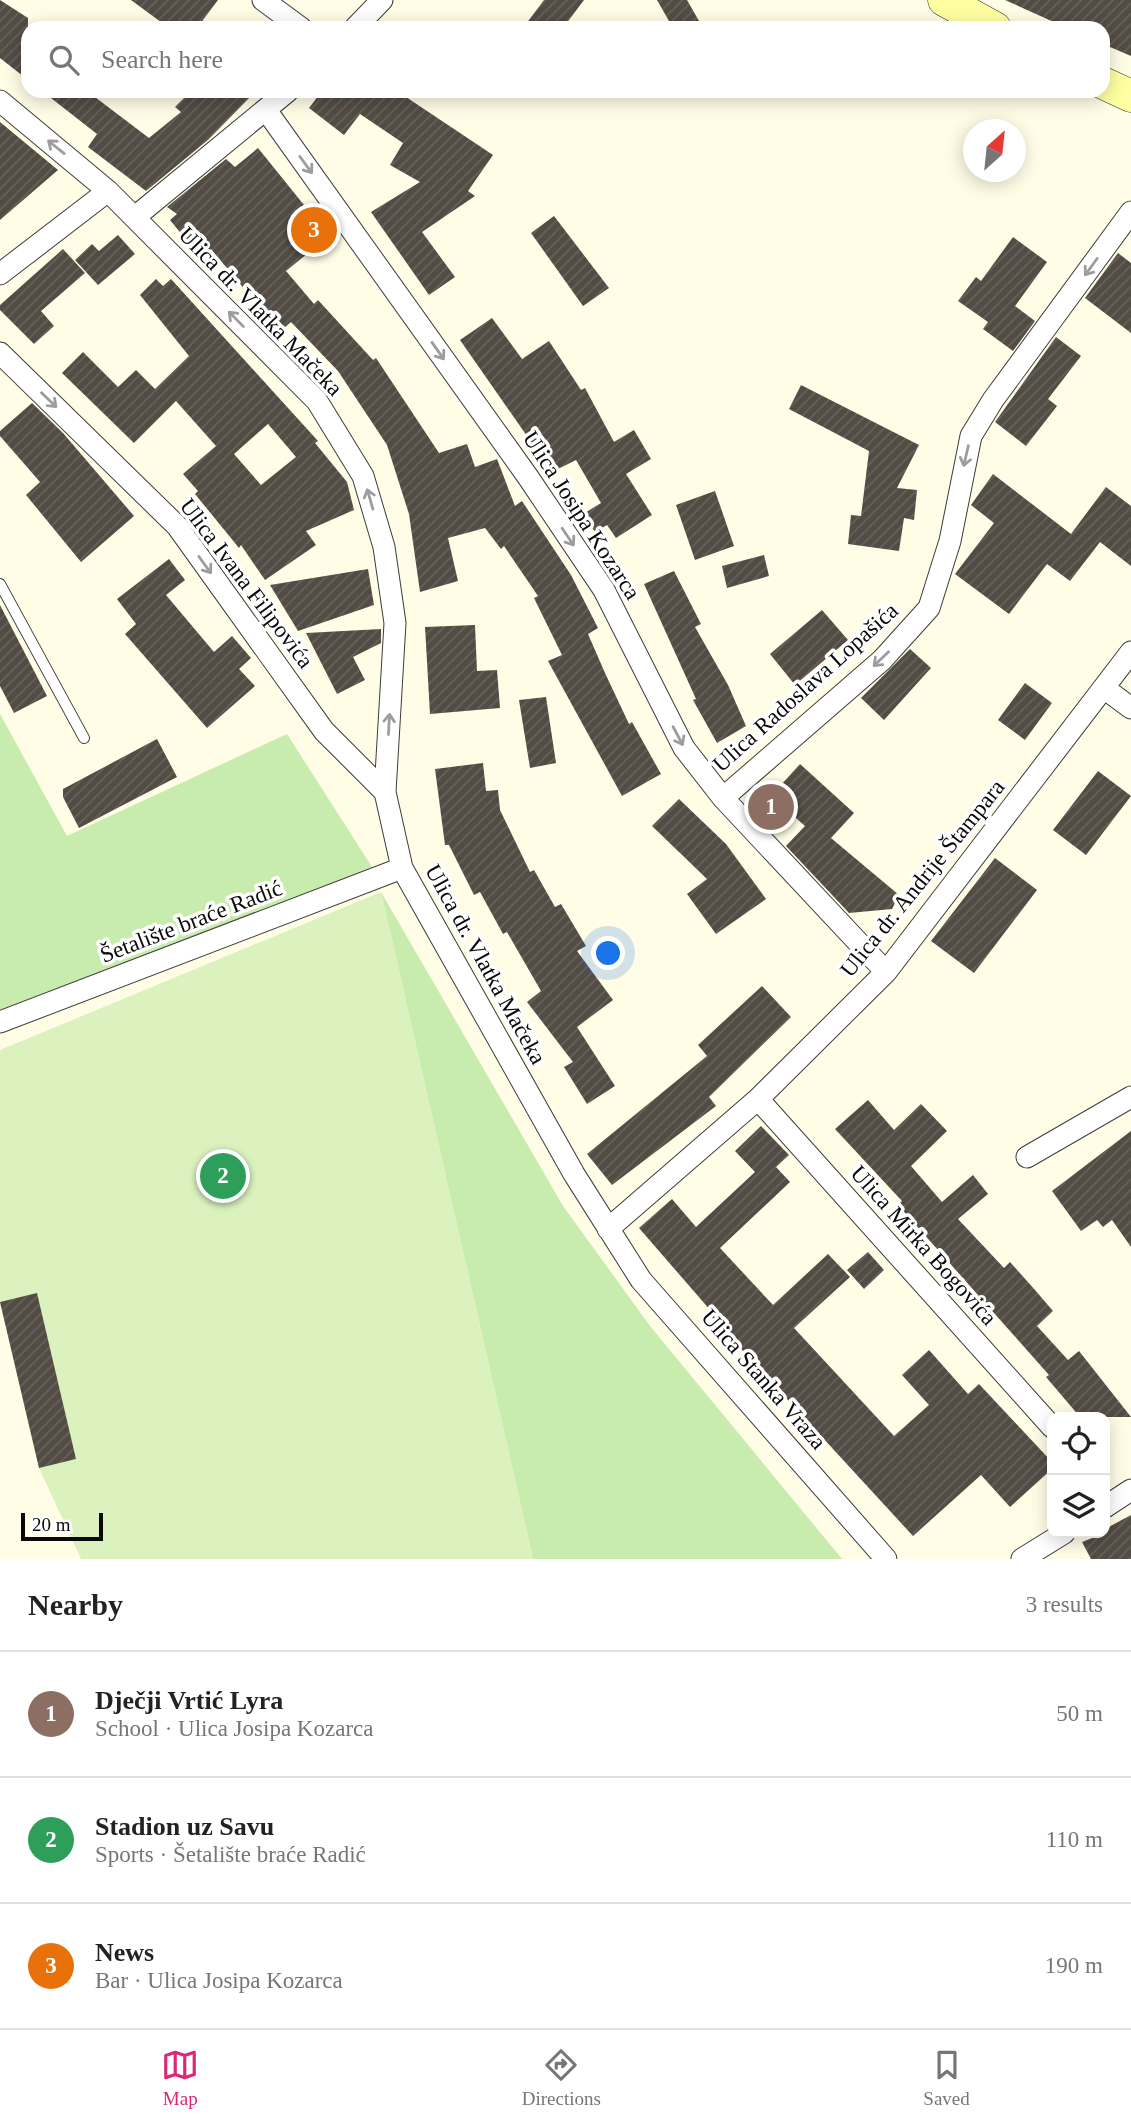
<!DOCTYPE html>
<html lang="en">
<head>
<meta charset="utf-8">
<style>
	:root { --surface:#fff; --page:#f2f2f2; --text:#222; --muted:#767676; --line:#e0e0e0; --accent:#db2777 }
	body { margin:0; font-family:"Times New Roman",serif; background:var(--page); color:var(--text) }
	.controls { position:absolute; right:21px; bottom:21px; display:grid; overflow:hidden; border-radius:14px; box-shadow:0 4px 18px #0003 }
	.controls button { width:63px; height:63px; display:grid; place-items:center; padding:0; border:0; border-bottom:2px solid var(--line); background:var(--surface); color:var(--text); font:35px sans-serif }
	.compass { position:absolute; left:963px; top:119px; width:63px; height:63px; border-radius:50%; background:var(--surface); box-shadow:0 4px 18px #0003; rotate:27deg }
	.scale { position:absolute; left:21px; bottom:18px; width:82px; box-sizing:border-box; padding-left:7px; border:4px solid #090909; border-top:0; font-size:19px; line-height:24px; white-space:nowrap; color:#090909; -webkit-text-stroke:5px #fff; paint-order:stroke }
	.you { position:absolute; left:609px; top:954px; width:24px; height:24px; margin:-18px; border:5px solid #fff; border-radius:50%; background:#1a73e8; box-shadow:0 0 0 10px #1a73e833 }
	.badge { display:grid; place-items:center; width:46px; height:46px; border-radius:50%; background:var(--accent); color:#fff; font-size:23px; font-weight:700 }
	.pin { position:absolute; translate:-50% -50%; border:4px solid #fff; box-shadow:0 2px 7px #0006 }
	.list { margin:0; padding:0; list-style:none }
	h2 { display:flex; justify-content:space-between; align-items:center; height:91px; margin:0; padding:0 28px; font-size:30px }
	h2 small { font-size:23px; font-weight:400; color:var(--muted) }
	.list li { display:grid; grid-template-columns:46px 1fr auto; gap:21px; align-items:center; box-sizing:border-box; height:126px; padding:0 28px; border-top:2px solid var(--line) }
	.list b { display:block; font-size:26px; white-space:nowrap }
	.list p { margin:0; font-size:23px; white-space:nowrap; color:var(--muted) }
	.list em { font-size:23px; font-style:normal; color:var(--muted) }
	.icon { flex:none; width:38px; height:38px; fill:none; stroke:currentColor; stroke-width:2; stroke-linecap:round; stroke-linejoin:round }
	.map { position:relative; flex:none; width:1131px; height:1559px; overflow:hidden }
	.search { position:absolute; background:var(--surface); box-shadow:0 4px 18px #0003; left:21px; right:21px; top:21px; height:77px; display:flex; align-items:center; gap:18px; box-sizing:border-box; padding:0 24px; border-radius:21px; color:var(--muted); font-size:26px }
	.sheet { height:469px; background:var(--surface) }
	nav { display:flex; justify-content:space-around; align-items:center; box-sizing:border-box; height:98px; border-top:2px solid var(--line); background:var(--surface); font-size:19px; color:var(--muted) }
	nav a { display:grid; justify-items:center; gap:4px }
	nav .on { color:var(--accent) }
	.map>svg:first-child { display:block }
	.grass { fill:#c7ecad }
	.pitch { fill:#dbf2bf }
	.building { fill:url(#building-hatch); fill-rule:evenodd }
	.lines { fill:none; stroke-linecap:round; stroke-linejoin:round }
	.service-casing { stroke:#3c3c3c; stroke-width:12 }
	.minor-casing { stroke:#3c3c3c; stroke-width:23 }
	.secondary-casing { stroke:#2b2b2b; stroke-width:33 }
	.service { stroke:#fff; stroke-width:10 }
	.minor { stroke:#fff; stroke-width:21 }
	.secondary { stroke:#ffffa1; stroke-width:32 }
	.oneway { stroke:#9d9d9d }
	.labels { text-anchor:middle; stroke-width:7; stroke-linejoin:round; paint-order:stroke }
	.street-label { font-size:23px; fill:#090909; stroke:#fff }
</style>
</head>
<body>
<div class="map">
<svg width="1131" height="1559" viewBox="0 0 1131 1559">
	<defs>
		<pattern id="building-hatch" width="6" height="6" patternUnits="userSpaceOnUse" patternTransform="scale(1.75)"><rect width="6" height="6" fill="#534c45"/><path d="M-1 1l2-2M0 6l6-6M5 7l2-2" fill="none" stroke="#67615b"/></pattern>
	</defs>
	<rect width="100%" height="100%" fill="#fffde6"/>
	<!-- grass -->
	<path class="grass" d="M0,714L67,836L287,734L372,867L0,1020Z
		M381,892L563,1206L650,1326L842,1559H533Z"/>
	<!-- pitch -->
	<path class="pitch" d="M381,892L533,1559H81L39,1468L0,1302V1050Z"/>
	<!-- building -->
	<path class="building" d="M0,0L28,18V80L0,58Z
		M131,0H218L197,28H169Z
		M544,0H584L563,28H523Z
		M657,0H687L703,28H673Z
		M1005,0H1131V56L1103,44V28H1067Z
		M42,91H87L149,138L181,112L175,107L191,91H256L208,140L146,191L88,147L97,134Z
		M322,91H397L493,155L468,191L475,196L422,232L455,277L429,295L371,212L420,182L390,165L403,143L360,114L344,135L309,108Z
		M0,122L58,170L0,220Z
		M258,148L329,236L286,271L314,304L318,300L373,360L376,358L439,453L467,444L475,467L497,459L515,506L522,501L571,575L598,628L588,634L605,673L629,724L632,722L661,774L622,796L548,661L562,655L534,598L538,596L504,546L501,549L485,528L448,538L458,581L420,592L409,514L387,445L338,371L291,322L276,335L251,306L256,303L211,249L200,257L170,220L177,214L167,207L226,159L235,167Z
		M554,216L609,288L583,306L531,233Z
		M118,235L135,254L98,285L75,260L92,244L99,251Z
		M1013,237L1047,262L1015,306L1035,321L1013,351L983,329L988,322L958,301L976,277L981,281Z
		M63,249L85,273L41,311L54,326L34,344L0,310V305Z
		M1118,253L1131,263V333L1085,298Z
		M156,279L163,286L171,279L318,441L315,443L347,482L354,510L306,531L316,545L265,580L241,545L239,548L195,494L198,491L183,474L216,446L176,401L134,443L62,373L83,352L118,387L136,370L155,389L189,356L140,295ZM268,424L296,457L261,485L234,454Z
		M492,318L522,359L549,341L581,390L585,388L614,442L634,430L651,459L626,474L652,515L616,538L607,525L595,532L583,514L601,503L576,460L552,472L460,340Z
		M1056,337L1081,356L1048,399L1057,406L1026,446L995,422Z
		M801,385L919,445L897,488L917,490L914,520L904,518L899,551L848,544L851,515L861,516L869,451L789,409Z
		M32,403L63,433L134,516L81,562L26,495L40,482L0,436V431Z
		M993,474L1071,534L1106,487L1131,506V566L1100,542L1070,581L1047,564L1009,614L955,574L994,523L971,505Z
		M715,491L734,546L695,560L676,505Z
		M764,555L769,576L727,588L722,566Z
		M169,559L185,580L166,595L214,652L232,636L251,658L239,669L255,686L207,728L125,634L136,624L117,599Z
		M368,569L374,605L298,631L270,585Z
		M674,571L701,624L695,627L728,685L746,726L717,743L693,700L696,699L644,584Z
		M0,605L47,696L14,713L0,686Z
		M822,610L848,640L795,685L770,654Z
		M475,625L477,671L497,670L500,708L430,714L425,627Z
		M381,629V643L353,657L365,680L337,694L306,633Z
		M910,649L931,668L884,720L861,698Z
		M1025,683L1052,703L1025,740L998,720Z
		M546,697L556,763L530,768L519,700Z
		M157,739L177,777L79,828L63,797V789Z
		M483,763L486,791L498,790L500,810L530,872L534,870L555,907L561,904L586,946L577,951L613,1000L577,1027L615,1086L587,1104L564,1067L573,1062L527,1002L541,991L507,932L503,934L480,892L474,895L449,845H445L435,769Z
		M800,764L854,813L831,838L899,895L892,909L849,913L786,846L805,826L771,796Z
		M1098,771L1131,796L1086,855L1053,830Z
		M679,799L726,844L766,899L716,934L687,894L707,879L652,826Z
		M995,858L1037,890L974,973L931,941Z
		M762,986L791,1017L709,1097L716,1106L612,1185L587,1154L707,1056L698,1045Z
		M868,1100L894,1130L921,1104L947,1131L911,1166L942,1202L973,1175L988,1194L958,1219L1004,1268L1010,1262L1035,1290L1053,1311L1037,1326L1068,1360L1079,1351L1131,1417H1080L1046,1377L1049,1375L898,1205L902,1201L835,1129Z
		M761,1126L789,1155L776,1167L790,1182L720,1248L773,1305L828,1254L850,1277L794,1328L894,1436L929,1405L902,1375L929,1350L968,1394L979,1384L1052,1462V1469L1010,1507L981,1475L913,1536L709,1314L711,1311L639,1228L672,1199L696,1227L755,1172L735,1151Z
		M1131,1131V1247L1112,1220L1103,1227L1097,1220L1081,1231L1052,1191Z
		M868,1252L884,1270L864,1289L847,1270Z
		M37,1293L76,1459L39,1468L0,1302Z
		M1131,1515V1559H1091L1082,1542L1105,1533V1529Z"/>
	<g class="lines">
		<defs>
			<path id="service" d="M0,584L84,738"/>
			<path id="minor" d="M263,0L301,28
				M355,28L382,0
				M0,101L108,191L317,401L363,476L384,547L395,623L385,792L402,868L574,1174L641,1280L886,1559
				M266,110L528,477L604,590L684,748L723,798L886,972
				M135,217L288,91
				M0,274L108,191
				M0,353L177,526L324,731L385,792
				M1104,688L1131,708
				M723,798L882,660L929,608L950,541L971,436L993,400L1131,212
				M0,1022L402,868
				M758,1099L1052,1427
				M1027,1157L1131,1097
				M608,1229L758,1099L886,972L1131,652
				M1105,1507L1131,1490
				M1022,1559L1064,1533"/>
			<path id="secondary" d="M944,0L995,28
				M1103,83L1131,96"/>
		</defs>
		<!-- service casing -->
		<use href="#service" class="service-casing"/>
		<!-- minor casing -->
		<use href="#minor" class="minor-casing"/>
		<!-- secondary casing -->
		<use href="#secondary" class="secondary-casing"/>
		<!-- service -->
		<use href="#service" class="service"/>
		<!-- minor -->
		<use href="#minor" class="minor"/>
		<!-- secondary -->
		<use href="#secondary" class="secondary"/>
	</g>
	<!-- one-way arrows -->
	<defs><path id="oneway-shaft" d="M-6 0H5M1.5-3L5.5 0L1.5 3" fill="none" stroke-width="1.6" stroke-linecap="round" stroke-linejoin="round" transform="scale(1.75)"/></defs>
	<g class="oneway">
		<use href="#oneway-shaft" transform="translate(56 147) rotate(-141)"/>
		<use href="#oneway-shaft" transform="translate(306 165) rotate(54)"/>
		<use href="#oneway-shaft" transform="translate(1091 267) rotate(126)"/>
		<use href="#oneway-shaft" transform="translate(236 319) rotate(-135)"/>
		<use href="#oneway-shaft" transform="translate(438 351) rotate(55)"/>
		<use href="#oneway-shaft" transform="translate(49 400) rotate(44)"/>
		<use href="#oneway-shaft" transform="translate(966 456) rotate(103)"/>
		<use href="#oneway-shaft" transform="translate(370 499) rotate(-106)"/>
		<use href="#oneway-shaft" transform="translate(568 537) rotate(56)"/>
		<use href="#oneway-shaft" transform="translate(205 565) rotate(54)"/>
		<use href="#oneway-shaft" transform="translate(881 659) rotate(136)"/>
		<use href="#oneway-shaft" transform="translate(389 724) rotate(-87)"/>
		<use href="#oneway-shaft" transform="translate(678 736) rotate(62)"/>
	</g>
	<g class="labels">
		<!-- street labels -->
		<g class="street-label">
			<text transform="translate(261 311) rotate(46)" y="8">Ulica dr. Vlatka Mačeka</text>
			<text transform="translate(582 515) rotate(57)" y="8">Ulica Josipa Kozarca</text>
			<text transform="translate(247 583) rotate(53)" y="8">Ulica Ivana Filipovića</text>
			<text transform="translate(805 687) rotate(-42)" y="8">Ulica Radoslava Lopašića</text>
			<text transform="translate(922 878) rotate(-51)" y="8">Ulica dr. Andrije Štampara</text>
			<text transform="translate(191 921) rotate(-21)" y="8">Šetalište braće Radić</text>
			<text transform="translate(486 964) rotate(61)" y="8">Ulica dr. Vlatka Mačeka</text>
			<text transform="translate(924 1245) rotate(48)" y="8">Ulica Mirka Bogovića</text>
			<text transform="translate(764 1379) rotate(49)" y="8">Ulica Stanka Vraza</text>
		</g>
	</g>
</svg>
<div class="controls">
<button><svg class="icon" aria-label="locate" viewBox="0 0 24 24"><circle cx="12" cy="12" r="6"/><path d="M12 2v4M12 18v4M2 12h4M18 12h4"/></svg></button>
<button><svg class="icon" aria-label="layers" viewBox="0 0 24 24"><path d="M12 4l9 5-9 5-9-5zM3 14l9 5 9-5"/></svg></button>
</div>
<svg class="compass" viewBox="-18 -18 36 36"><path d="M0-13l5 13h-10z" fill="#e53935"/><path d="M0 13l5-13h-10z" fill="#767676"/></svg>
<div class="scale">20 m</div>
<div class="you"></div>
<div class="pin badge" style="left:771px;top:807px;background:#8d6e63">1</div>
<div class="pin badge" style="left:223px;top:1176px;background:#2e9e5b">2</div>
<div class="pin badge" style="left:314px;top:230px;background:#e8710a">3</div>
<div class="search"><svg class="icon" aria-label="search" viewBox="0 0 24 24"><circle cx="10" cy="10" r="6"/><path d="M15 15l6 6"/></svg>Search here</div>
</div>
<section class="sheet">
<h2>Nearby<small>3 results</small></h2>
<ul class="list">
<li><span class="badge" style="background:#8d6e63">1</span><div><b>Dječji Vrtić Lyra</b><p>School · Ulica Josipa Kozarca</p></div><em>50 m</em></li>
<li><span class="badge" style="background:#2e9e5b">2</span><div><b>Stadion uz Savu</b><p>Sports · Šetalište braće Radić</p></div><em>110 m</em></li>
<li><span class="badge" style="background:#e8710a">3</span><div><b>News</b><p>Bar · Ulica Josipa Kozarca</p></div><em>190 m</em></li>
</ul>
</section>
<nav>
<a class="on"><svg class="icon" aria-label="map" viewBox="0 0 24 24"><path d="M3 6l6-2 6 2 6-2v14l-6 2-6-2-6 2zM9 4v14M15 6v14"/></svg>Map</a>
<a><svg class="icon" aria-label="directions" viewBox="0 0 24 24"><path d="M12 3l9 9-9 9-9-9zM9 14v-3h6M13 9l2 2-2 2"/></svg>Directions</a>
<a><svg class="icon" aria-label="saved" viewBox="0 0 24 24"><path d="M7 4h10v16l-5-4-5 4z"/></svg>Saved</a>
</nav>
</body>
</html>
